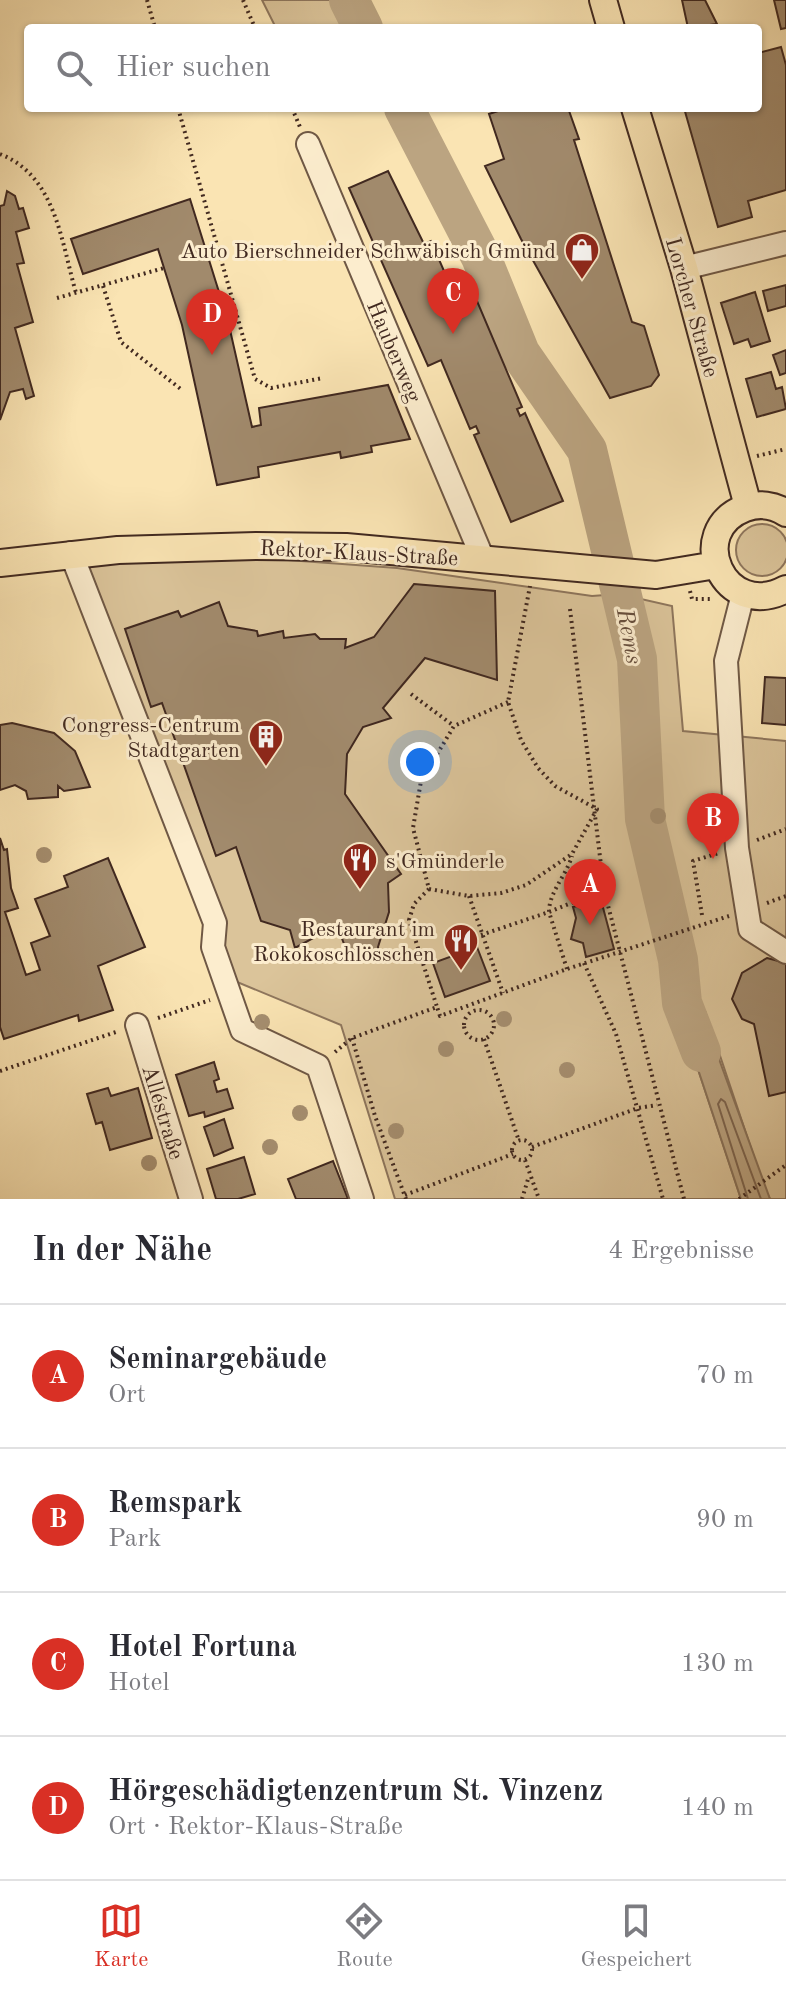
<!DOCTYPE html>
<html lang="de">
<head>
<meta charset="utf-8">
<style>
	:root { --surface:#fff; --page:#f2f2f3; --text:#2b2b33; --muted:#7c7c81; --line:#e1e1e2; --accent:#d93025 }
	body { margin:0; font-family:"Old Standard TT",serif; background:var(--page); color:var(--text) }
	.you { position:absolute; left:420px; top:762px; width:28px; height:28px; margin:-20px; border:6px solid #fff; border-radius:50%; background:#1a73e8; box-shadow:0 0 0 12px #1a73e833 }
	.badge { display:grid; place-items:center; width:52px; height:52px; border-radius:50%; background:var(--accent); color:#fff; font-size:26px; font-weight:700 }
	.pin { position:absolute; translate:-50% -66px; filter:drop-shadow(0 2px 4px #0008) }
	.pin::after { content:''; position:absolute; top:42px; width:28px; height:24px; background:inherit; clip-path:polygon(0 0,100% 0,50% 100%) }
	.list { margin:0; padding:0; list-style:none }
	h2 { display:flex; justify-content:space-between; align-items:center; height:104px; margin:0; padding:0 32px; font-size:34px }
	h2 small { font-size:26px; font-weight:400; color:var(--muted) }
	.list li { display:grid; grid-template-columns:52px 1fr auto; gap:24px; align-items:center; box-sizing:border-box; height:144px; padding:0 32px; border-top:2px solid var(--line) }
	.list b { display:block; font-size:30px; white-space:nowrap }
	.list p { margin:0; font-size:26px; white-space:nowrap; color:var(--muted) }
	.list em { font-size:26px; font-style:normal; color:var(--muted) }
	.icon { flex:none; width:44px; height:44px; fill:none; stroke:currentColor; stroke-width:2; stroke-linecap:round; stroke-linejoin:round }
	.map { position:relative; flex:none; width:786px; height:1199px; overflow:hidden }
	.search { position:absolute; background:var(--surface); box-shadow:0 2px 6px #0004; left:24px; right:24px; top:24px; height:88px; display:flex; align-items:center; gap:20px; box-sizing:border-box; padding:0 28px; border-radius:8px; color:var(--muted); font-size:30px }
	.sheet { height:680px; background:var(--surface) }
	nav { display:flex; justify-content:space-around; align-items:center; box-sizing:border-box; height:112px; border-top:2px solid var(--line); background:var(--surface); font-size:22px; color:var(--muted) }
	nav a { display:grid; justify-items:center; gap:4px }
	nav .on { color:var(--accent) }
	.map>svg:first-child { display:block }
	.green { fill:#dbc49a; stroke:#8e765d; stroke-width:2 }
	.water { fill:#bba481; stroke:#8a735a; stroke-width:2 }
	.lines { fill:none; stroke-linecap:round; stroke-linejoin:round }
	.shore { stroke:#7e6650; stroke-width:2 }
	.river { stroke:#bba481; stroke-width:40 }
	.building { fill:#a18a6c; stroke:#412920; stroke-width:2 }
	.minor-casing { stroke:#6f5845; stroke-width:26 }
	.major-casing { stroke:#412920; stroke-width:30 }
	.path { stroke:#412920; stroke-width:4; stroke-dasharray:2 4; stroke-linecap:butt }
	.minor { stroke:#fcedce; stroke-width:22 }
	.major { stroke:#fae4b3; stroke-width:26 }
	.tree { fill:#a58e6f }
	.labels { text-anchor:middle; stroke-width:6; stroke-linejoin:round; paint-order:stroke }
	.poi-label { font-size:22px; fill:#412920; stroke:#fcedce; text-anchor:end }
	.street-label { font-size:22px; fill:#412920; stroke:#fcedce }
	.water-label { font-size:24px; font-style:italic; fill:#664e3d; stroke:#fcedce }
</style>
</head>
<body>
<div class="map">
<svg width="786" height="1199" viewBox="0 0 786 1199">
	<rect width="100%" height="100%" fill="#fae4b3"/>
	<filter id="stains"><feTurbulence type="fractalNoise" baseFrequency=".0025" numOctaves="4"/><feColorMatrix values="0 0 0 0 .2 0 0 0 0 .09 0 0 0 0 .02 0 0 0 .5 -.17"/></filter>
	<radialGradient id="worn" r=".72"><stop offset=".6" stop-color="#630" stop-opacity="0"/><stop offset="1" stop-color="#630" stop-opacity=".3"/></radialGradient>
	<!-- green -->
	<path class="green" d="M262,0H342L356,28H276Z
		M736 550a26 26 0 1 1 52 0a26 26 0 1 1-52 0Z
		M260,558L397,568L592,596L619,594L672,606L683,731L786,741V1199H770L764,1187L705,1011L683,1003L685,1030L741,1199H395L341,1025L237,982L86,563Z"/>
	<!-- water -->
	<path class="water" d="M682,1003L705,1011L715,1048L770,1199H741L685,1030Z"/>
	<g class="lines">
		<!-- shore -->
		<path class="shore" d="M748,1199L718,1104L721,1099L725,1102L761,1199"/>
		<!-- river -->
		<path class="river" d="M349,0L363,28
			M404,108L481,257L520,353L587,450L637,659L645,819L678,960L682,1003L701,1052"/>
	</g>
	<!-- building -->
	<path class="building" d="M682,0H705L717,24L688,28Z
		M774,0H786V28L781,29Z
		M781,47L786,65V190L748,201L752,217L718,227L684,108H758V53Z
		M507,108H568L579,139L574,140L632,322L644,326L659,375L651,386L610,398L521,239L485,166L504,159L489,114Z
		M388,171L424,244L431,241L460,308L477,301L522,407L517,409L520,416L525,413L563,501L511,522L474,435L479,433L476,426L470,429L441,360L428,366L349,188Z
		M7,191L15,196L19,209L23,208L29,228L16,232L24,263L17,264L33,322L15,328L34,396L26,399L23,389L10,392L0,420V206L4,205Z
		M190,199L228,321L252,427L261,425L259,408L388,385L410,439L371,446L372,452L341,458L340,452L258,467L259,477L217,485L182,325L158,249L83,274L71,239Z
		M786,285V306L768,311L763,291Z
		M755,292L770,341L751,347L748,339L734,344L721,303Z
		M786,350V373L780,375L773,355Z
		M771,372L776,389L782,387L786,409L757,417L746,379Z
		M414,584L495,591L497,680L425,658L383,708L391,718L363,727L347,754L345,794L401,874L388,883L389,912L378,947L381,960L369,954L367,960L347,952L337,925L295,948L290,930L261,921L236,847L216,856L162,703L151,707L125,629L178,611L181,617L219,602L228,626L257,631L258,636L283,631L284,638L315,634L320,639H346L345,648L374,637Z
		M765,677L786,678V725L762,723Z
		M12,723L54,733L75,751L90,787L64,791L58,786V797L28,799L26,791L15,785L0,790V725Z
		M0,838L4,850L7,849L11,888L18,908L5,912L26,975L40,970L31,943L50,936L35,899L68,887L64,876L108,858L145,947L98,966L113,1010L79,1021L78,1015L4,1039L0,1027Z
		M601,900L614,949L586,957L583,943L571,939L576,918L573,907Z
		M477,947L490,981L445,997L433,963Z
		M767,958L786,963V1092L769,1096L754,1024L742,1019L732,999L742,973Z
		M214,1062L219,1079L214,1081L217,1092L227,1089L233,1108L205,1117L204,1112L189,1116L176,1075Z
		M108,1088L111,1096L138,1088L152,1138L110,1150L102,1122L96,1124L87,1094Z
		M224,1119L233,1148L214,1156L204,1127Z
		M244,1157L255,1194L238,1199H216L207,1169Z
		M333,1161L348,1199H296L288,1179Z"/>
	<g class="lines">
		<defs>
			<path id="minor" d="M308,144L483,559
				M684,268L786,243
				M71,553L215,923L213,947L242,1030L318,1066L362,1199
				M743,594L726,661L737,848L750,929L786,952
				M137,1025L191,1199"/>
			<path id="major" d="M603,0L611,28
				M635,108L684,268L748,506
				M786,513C774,505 759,503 745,508C684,531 724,622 786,589
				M0,563L118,550L256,546L346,547L656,575L716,565"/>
		</defs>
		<!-- minor casing -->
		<use href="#minor" class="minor-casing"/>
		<!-- major casing -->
		<use href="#major" class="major-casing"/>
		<!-- path -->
		<path class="path" d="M147,0L155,28
			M243,0L255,28
			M178,108L255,379L271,388L323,378
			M292,108L300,127
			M0,154C56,176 61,241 76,293
			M103,286L121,342L182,390
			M57,298L164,268
			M757,456L786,449
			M690,591L692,599H711
			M570,609L604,890L684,1199
			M411,694L454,726
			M508,702L454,726L421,781L413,828L429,889L469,896L501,893L526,885L572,854L597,809L555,786L538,768L521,740L508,702L530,586
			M757,840L786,829
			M429,889L414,904L409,920L437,1007
			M469,896L503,993
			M767,903L786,896
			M702,915L693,861L719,853
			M481,935L549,912C549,892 566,876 572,856
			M584,963L616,1034L663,1199
			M567,969L549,912L603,890
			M464 1025a15 15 0 1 1 30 0a15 15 0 1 1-30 0Z
			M158,1018L210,1000
			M352,1038L375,1116L406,1199
			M484,1039L519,1141
			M335,1052L352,1038L437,1007L440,1016L567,969L729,916
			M0,1071L119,1031
			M512 1150a10 10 0 1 1 20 0a10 10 0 1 1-20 0Z
			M532,1147L638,1108L657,1105
			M525,1160L539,1199
			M405,1195L513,1154
			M522,1199L529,1176
			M739,1199L786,1165"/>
		<!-- minor -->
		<use href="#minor" class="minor"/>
		<!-- major -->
		<use href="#major" class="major"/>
	</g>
	<!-- trees -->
	<g class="tree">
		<circle cx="658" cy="816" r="8"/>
		<circle cx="44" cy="855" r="8"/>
		<circle cx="504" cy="1019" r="8"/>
		<circle cx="262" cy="1022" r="8"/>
		<circle cx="446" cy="1049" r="8"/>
		<circle cx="567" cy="1070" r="8"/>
		<circle cx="300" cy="1113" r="8"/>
		<circle cx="396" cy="1131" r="8"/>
		<circle cx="270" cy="1147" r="8"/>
		<circle cx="149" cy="1163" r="8"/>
	</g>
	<!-- icons -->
	<defs>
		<symbol id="shop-pin" viewBox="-11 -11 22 30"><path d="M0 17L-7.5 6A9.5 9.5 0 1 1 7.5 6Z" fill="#8f2418" stroke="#fcedce"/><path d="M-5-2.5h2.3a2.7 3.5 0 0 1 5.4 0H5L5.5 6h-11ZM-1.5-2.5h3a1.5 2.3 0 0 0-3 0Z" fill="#fff"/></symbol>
		<symbol id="building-pin" viewBox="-11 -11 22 30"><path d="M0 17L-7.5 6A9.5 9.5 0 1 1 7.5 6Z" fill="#8f2418" stroke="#fcedce"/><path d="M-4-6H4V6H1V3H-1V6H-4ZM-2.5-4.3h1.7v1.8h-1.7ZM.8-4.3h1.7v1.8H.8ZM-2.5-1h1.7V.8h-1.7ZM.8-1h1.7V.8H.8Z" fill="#fff"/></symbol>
		<symbol id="restaurant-pin" viewBox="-11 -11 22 30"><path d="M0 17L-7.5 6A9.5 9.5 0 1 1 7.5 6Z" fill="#8f2418" stroke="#fcedce"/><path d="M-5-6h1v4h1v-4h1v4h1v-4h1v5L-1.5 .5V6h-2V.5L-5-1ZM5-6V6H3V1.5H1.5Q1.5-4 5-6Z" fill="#fff"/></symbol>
	</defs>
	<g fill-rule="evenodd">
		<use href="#shop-pin" x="562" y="230" width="40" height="54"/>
		<use href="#building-pin" x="246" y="717" width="40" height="54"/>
		<use href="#restaurant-pin" x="340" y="840" width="40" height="54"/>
		<use href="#restaurant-pin" x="441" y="921" width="40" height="54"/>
	</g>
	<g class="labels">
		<!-- poi labels -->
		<g class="poi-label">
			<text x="556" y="258">Auto Bierschneider Schwäbisch Gmünd</text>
			<text x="240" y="732">Congress-Centrum<tspan x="240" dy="25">Stadtgarten</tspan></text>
			<text x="386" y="868" text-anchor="start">s'Gmünderle</text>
			<text x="435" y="936">Restaurant im<tspan x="435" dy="25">Rokokoschlösschen</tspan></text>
		</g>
		<!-- street labels -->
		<g class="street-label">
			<text transform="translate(693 307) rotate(74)" y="8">Lorcher Straße</text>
			<text transform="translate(395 351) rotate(67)" y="8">Hauberweg</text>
			<text transform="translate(359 552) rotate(3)" y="8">Rektor-Klaus-Straße</text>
			<text transform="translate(164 1112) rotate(73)" y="8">Alléstraße</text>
		</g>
		<!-- water labels -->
		<g class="water-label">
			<text transform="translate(630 636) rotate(79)" y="8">Rems</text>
		</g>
	</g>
	<rect width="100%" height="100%" filter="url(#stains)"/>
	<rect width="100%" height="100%" fill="url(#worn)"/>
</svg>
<div class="you"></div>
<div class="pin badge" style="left:590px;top:925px">A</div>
<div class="pin badge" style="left:713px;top:859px">B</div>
<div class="pin badge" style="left:453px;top:334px">C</div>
<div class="pin badge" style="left:212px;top:355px">D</div>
<div class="search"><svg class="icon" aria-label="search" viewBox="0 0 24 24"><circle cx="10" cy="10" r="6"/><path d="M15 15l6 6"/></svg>Hier suchen</div>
</div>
<section class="sheet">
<h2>In der Nähe<small>4 Ergebnisse</small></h2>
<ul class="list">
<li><span class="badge">A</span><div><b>Seminargebäude</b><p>Ort</p></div><em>70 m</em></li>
<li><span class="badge">B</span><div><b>Remspark</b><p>Park</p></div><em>90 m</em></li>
<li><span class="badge">C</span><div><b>Hotel Fortuna</b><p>Hotel</p></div><em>130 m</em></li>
<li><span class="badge">D</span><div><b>Hörgeschädigtenzentrum St. Vinzenz</b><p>Ort · Rektor-Klaus-Straße</p></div><em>140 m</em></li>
</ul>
</section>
<nav>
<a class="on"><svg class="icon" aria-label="map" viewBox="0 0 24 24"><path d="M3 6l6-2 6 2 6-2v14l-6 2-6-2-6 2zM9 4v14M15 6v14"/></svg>Karte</a>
<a><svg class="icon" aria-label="directions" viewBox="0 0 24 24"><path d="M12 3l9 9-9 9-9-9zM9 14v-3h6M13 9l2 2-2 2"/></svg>Route</a>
<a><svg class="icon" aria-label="saved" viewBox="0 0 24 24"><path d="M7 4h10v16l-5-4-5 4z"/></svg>Gespeichert</a>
</nav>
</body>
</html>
